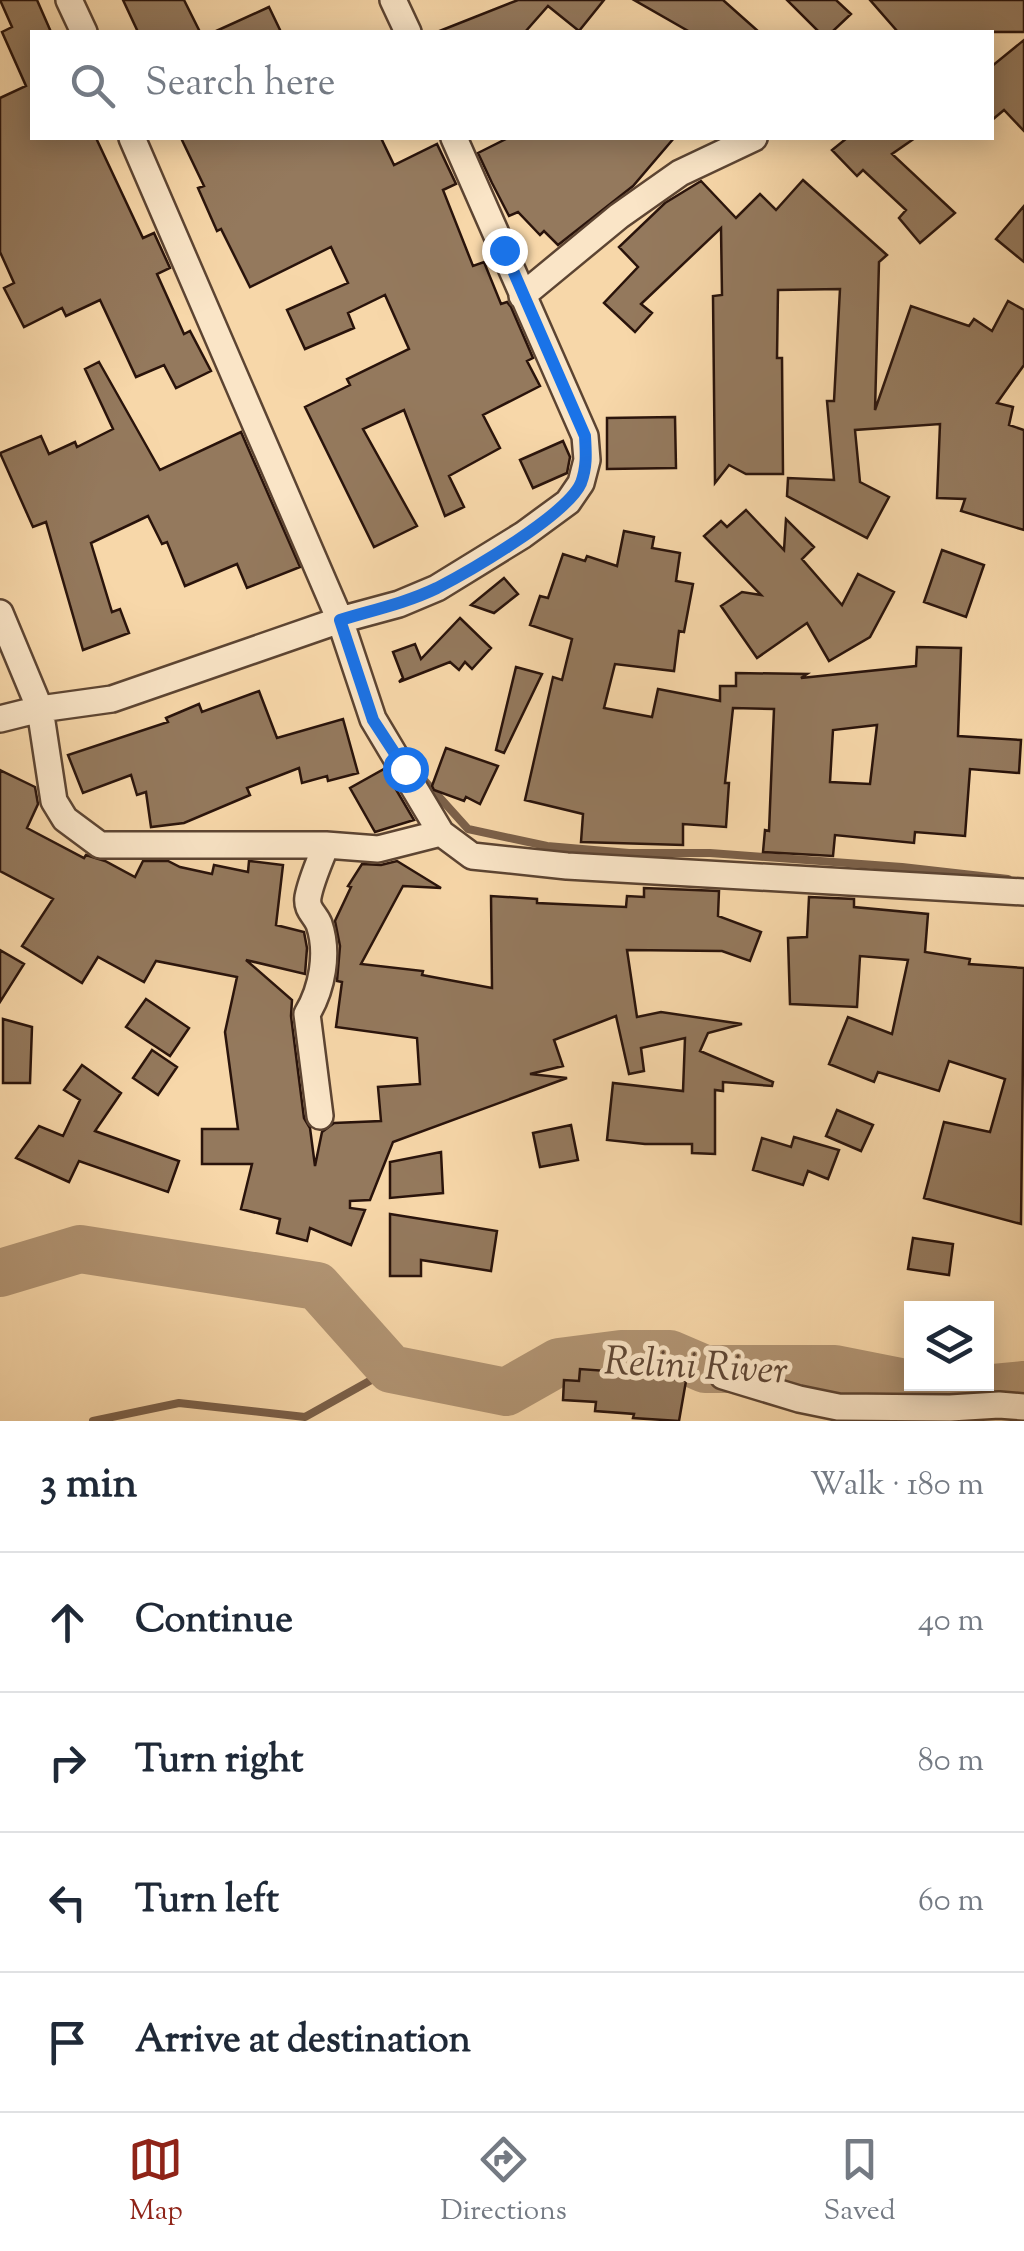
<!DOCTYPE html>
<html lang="en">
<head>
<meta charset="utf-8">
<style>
	:root { --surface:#fff; --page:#f2f2f3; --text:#1f2937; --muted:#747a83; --line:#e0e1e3; --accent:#8f2418 }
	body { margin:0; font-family:"Sorts Mill Goudy",serif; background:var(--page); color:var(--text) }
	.controls { position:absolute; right:30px; bottom:30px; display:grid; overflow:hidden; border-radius:0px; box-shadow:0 5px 25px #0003 }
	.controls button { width:90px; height:90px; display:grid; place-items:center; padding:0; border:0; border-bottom:2px solid var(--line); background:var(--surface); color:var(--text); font:50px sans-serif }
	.stop { position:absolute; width:30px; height:30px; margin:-22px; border:8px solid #1a73e8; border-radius:50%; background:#fff }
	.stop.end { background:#1a73e8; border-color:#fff; box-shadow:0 2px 10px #0008 }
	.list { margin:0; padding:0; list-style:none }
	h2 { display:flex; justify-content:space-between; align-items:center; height:130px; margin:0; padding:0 40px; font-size:42px }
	h2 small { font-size:32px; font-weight:400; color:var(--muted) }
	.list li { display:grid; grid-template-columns:65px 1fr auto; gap:30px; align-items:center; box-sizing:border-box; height:140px; padding:0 40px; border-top:2px solid var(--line) }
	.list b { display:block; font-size:38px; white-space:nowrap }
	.list em { font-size:32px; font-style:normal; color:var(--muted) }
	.icon { flex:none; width:55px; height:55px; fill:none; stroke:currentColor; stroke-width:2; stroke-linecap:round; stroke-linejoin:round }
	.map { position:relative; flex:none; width:1024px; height:1421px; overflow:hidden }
	.search { position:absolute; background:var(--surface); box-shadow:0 5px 25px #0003; left:30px; right:30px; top:30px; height:110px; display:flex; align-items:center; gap:25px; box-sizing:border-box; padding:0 35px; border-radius:0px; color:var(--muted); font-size:38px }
	.sheet { height:690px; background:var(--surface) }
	nav { display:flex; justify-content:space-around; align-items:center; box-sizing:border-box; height:140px; border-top:2px solid var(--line); background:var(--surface); font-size:28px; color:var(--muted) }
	nav a { display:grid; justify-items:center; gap:5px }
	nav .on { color:var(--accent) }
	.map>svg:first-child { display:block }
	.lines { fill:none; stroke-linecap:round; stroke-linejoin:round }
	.stream { stroke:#7b6049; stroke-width:8 }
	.river { stroke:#b19473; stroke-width:48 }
	.building { fill:#94795d; stroke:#29130b; stroke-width:2.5; fill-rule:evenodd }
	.minor-casing { stroke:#5c4432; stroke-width:30 }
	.minor { stroke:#fae5c7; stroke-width:25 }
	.route { stroke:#1a73e8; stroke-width:12 }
	.labels { text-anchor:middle; stroke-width:10; stroke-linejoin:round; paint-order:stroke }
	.water-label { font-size:40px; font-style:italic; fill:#5f4735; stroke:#fae5c7 }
</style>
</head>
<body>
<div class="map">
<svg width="1024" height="1421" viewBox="0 0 1024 1421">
	<rect width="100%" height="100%" fill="#f7d7a9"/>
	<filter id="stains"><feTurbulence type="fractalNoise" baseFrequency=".002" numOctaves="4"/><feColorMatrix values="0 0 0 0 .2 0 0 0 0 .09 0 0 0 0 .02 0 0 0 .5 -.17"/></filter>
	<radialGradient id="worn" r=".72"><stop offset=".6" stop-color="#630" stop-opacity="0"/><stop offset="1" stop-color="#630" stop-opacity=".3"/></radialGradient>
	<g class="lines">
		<!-- stream -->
		<path class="stream" d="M423,779L468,829L547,846L629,853H710L902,867L1008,879
			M93,1421L179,1403L305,1417L391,1369"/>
		<!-- river -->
		<path class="river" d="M0,1273L80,1249L317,1286L391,1369L506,1392L559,1362L621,1354H670L705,1369H835L951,1392L1024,1385"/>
	</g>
	<!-- building -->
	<path class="building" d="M0,0H37L51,32H32V138H96L143,238L154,233L170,268L157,274L184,334L190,331L211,371L176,388L164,365L136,377L100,300L66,316L62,308L24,327L4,288L14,283L0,252V98L26,86L2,32L12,27Z
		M123,0H184L200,32H138Z
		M518,0H604L579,31L548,6L525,32H437Z
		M634,0H723L759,32H690Z
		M787,0H836L851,14L832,32H819Z
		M870,0H1024V32H898Z
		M269,7L281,32H214Z
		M1024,40V131L1004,110L992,120V66Z
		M181,138H381L394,165L437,144L456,184L443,190L473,266L484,262L501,304L507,302L511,307L533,358L527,361L540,386L483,415L500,448L449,476L464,507L445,516L404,410L363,429L417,526L374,547L305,407L350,385L347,379L409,349L385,295L348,313L354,328L305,349L287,310L348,283L331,247L250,287L221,229L217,231L198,188L204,186Z
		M508,138H674L633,186L558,245L544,231L540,235L518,212L509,216L492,183L478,153Z
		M847,138H915L892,154L955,213L920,243L899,218L906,210L863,170L857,176L832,150Z
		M803,180L887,255L879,262L875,410L911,306L969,326L974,319L992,331L1008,301L1024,310V365L997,403L1013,407L1009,425L1024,430V530L961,511L965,499L937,498L940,424L855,430L860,482L889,497L867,538L787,496L788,478L834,480L827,401H834L840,289L778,290L777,358H782L783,474H746L729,465L715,483L713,296L722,295L721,228L641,304L652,313L635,332L604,303L638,267L619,247L665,203L701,181L736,218L760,194L776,210Z
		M1024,206V262L996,239Z
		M99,362L160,470L241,432L300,567L247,588L237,564L185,586L167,542L162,544L148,516L91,543L112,612L120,609L129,633L83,650L46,522L33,527L0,453L41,436L49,454L75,442L77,447L113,429L85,369Z
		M675,417L676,468L607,469V418Z
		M563,441L570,457L567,473L533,488L520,460Z
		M746,510L784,550L786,519L814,547L802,559L842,605L858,574L894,592L870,637L829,661L807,623L757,658L721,606L742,592L761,595L704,536L721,521L727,527Z
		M624,531L654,537L652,548L680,553L676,581L693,584L684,632L679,631L674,671L615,664L604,708L652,717L658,689L720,701V686H736V673L807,674L801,678L916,666L917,647L961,648L958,736L1021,740L1019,773L970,769L965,836L915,832L914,843L835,835L833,856L763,852L765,830L769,831L774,709L733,708L725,783H729L726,827L683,824V845L581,842L583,814L525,800L553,677L562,680L572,639L530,625L540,596L548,598L563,554L585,561L587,556L617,566ZM877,725L870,784L830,782L833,730Z
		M942,550L984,565L966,617L924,602Z
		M504,578L518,594L494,613L471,605Z
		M460,618L491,648L472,669L465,662L459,670L450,662L399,682L403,678L393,652L415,644L421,659Z
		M516,667L542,674L504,753L496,750Z
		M259,691L277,738L343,719L358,773L328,781L327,776L302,783L299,768L247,788L250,795L184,823L151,827L146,792L137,795L131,775L83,793L68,755L168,722L166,718L199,704L202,712Z
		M446,748L498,766L480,804L466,797L464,801L434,790L432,786Z
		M384,769L414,820L375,832L350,788Z
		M0,770L35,787L38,804L27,828L84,858L86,855L105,861L135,877L143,861H168L180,867L212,874L214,865L248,872L249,861L283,865L276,925L304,932L307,948L305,974L246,960L292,1000L291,1016L304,1118L310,1128L315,1166L322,1132L334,1123L381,1121L378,1087L420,1084L417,1038L336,1027L342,982L337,981L340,946L335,921L351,887L348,886L362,864L381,865L397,861L441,888L403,886L361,964L423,971L422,975L492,988L491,896L537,899V903L626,907L627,896L644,897V888L719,891L718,916L761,932L750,961L722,951L627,950L637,1017L661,1012L742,1024L708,1033L700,1051L773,1082L772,1086L723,1082V1091L715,1090V1154L692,1153V1144H645L607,1140L613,1083L683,1091L685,1038L641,1048L644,1071L629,1074L616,1016L554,1040L563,1066L530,1074L567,1078L393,1142L370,1200L350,1201V1208L365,1210L351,1245L310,1228L307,1241L277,1233L280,1219L241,1209L252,1164H202V1129H238L225,1032L237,977L156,961L144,982L98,957L82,983L22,946L53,899L0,871Z
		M809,897L854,899V907L928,914L925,952L970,959L969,964L1024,968L1021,1224L924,1198L944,1122L990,1132L1005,1079L949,1061L939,1091L878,1072L874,1082L829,1064L848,1017L892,1034L908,960L860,956L857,1007L790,1004L788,938L807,937Z
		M0,950L24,964L0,1002Z
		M146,999L189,1028L170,1056L126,1027Z
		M3,1019L32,1027L30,1083H3Z
		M152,1050L177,1067L158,1095L133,1078Z
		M82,1065L121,1093L95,1131L179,1161L168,1192L79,1161L69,1182L16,1158L39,1126L63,1136L80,1100L64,1090Z
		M837,1110L873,1125L861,1151L826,1136Z
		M571,1125L578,1160L540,1167L533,1133Z
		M794,1137L839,1150L828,1179L808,1171L803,1185L753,1170L762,1138L791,1147Z
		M441,1152L443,1193L390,1198V1162Z
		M390,1214L497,1231L491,1271L421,1260V1276H390Z
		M913,1238L953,1244L949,1275L908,1269Z
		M636,1360L660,1365L658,1376L686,1381L679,1421L633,1418L634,1414L595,1411L596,1402L563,1400L564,1380L579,1381L580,1369L634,1373Z"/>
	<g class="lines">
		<defs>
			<path id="minor" d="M69,0L84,32
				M393,0L408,32
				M132,138L340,620L373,719L441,833L472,856L567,866L1024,892
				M522,296L619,216L680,173L754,138
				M0,613L40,709L54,801L65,819L100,845H326L378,849L441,833
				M0,719L40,709L112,699L340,620L399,604L437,588L523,535L568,502L581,483L587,460L585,436L454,138
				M320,1116L307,1014C322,989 329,953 319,924C315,914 306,910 308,897C311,880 320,861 326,845
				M723,1376L799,1399L838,1407L950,1408L999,1405L1024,1407"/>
		</defs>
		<!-- minor casing -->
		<use href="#minor" class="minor-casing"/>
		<!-- minor -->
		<use href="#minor" class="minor"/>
	</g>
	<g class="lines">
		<!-- route -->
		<path class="route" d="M405,769L373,720L340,620C373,610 406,603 437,588C470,571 567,515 581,483C587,467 586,453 585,436L504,250"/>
	</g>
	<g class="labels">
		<!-- water labels -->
		<g class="water-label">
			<text transform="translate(696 1364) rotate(3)" y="14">Relini River</text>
		</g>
	</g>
	<rect width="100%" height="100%" filter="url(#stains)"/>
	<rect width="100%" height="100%" fill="url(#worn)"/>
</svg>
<div class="controls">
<button><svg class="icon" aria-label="layers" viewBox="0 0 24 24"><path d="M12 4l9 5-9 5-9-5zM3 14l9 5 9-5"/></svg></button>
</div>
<div class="stop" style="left:405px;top:769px"></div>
<div class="stop end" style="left:504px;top:250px"></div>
<div class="search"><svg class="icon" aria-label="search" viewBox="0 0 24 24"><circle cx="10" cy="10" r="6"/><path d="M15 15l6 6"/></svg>Search here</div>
</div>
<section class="sheet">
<h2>3 min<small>Walk · 180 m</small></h2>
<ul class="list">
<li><svg class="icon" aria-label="ahead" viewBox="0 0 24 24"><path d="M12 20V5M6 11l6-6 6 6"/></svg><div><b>Continue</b></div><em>40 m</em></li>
<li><svg class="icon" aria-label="right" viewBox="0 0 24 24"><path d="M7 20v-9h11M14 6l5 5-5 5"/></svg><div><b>Turn right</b></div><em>80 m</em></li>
<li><svg class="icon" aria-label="left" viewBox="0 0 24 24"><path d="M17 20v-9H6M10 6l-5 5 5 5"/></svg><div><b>Turn left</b></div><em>60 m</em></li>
<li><svg class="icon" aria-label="arrive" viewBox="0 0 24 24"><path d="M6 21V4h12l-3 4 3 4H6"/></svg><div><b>Arrive at destination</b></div></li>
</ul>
</section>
<nav>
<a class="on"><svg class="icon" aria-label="map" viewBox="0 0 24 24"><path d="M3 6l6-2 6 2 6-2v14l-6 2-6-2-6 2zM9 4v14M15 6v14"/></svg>Map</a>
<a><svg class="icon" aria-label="directions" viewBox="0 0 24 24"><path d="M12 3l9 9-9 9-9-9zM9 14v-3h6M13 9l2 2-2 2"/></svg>Directions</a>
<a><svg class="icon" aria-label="saved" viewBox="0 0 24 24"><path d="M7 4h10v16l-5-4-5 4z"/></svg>Saved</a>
</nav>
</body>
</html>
